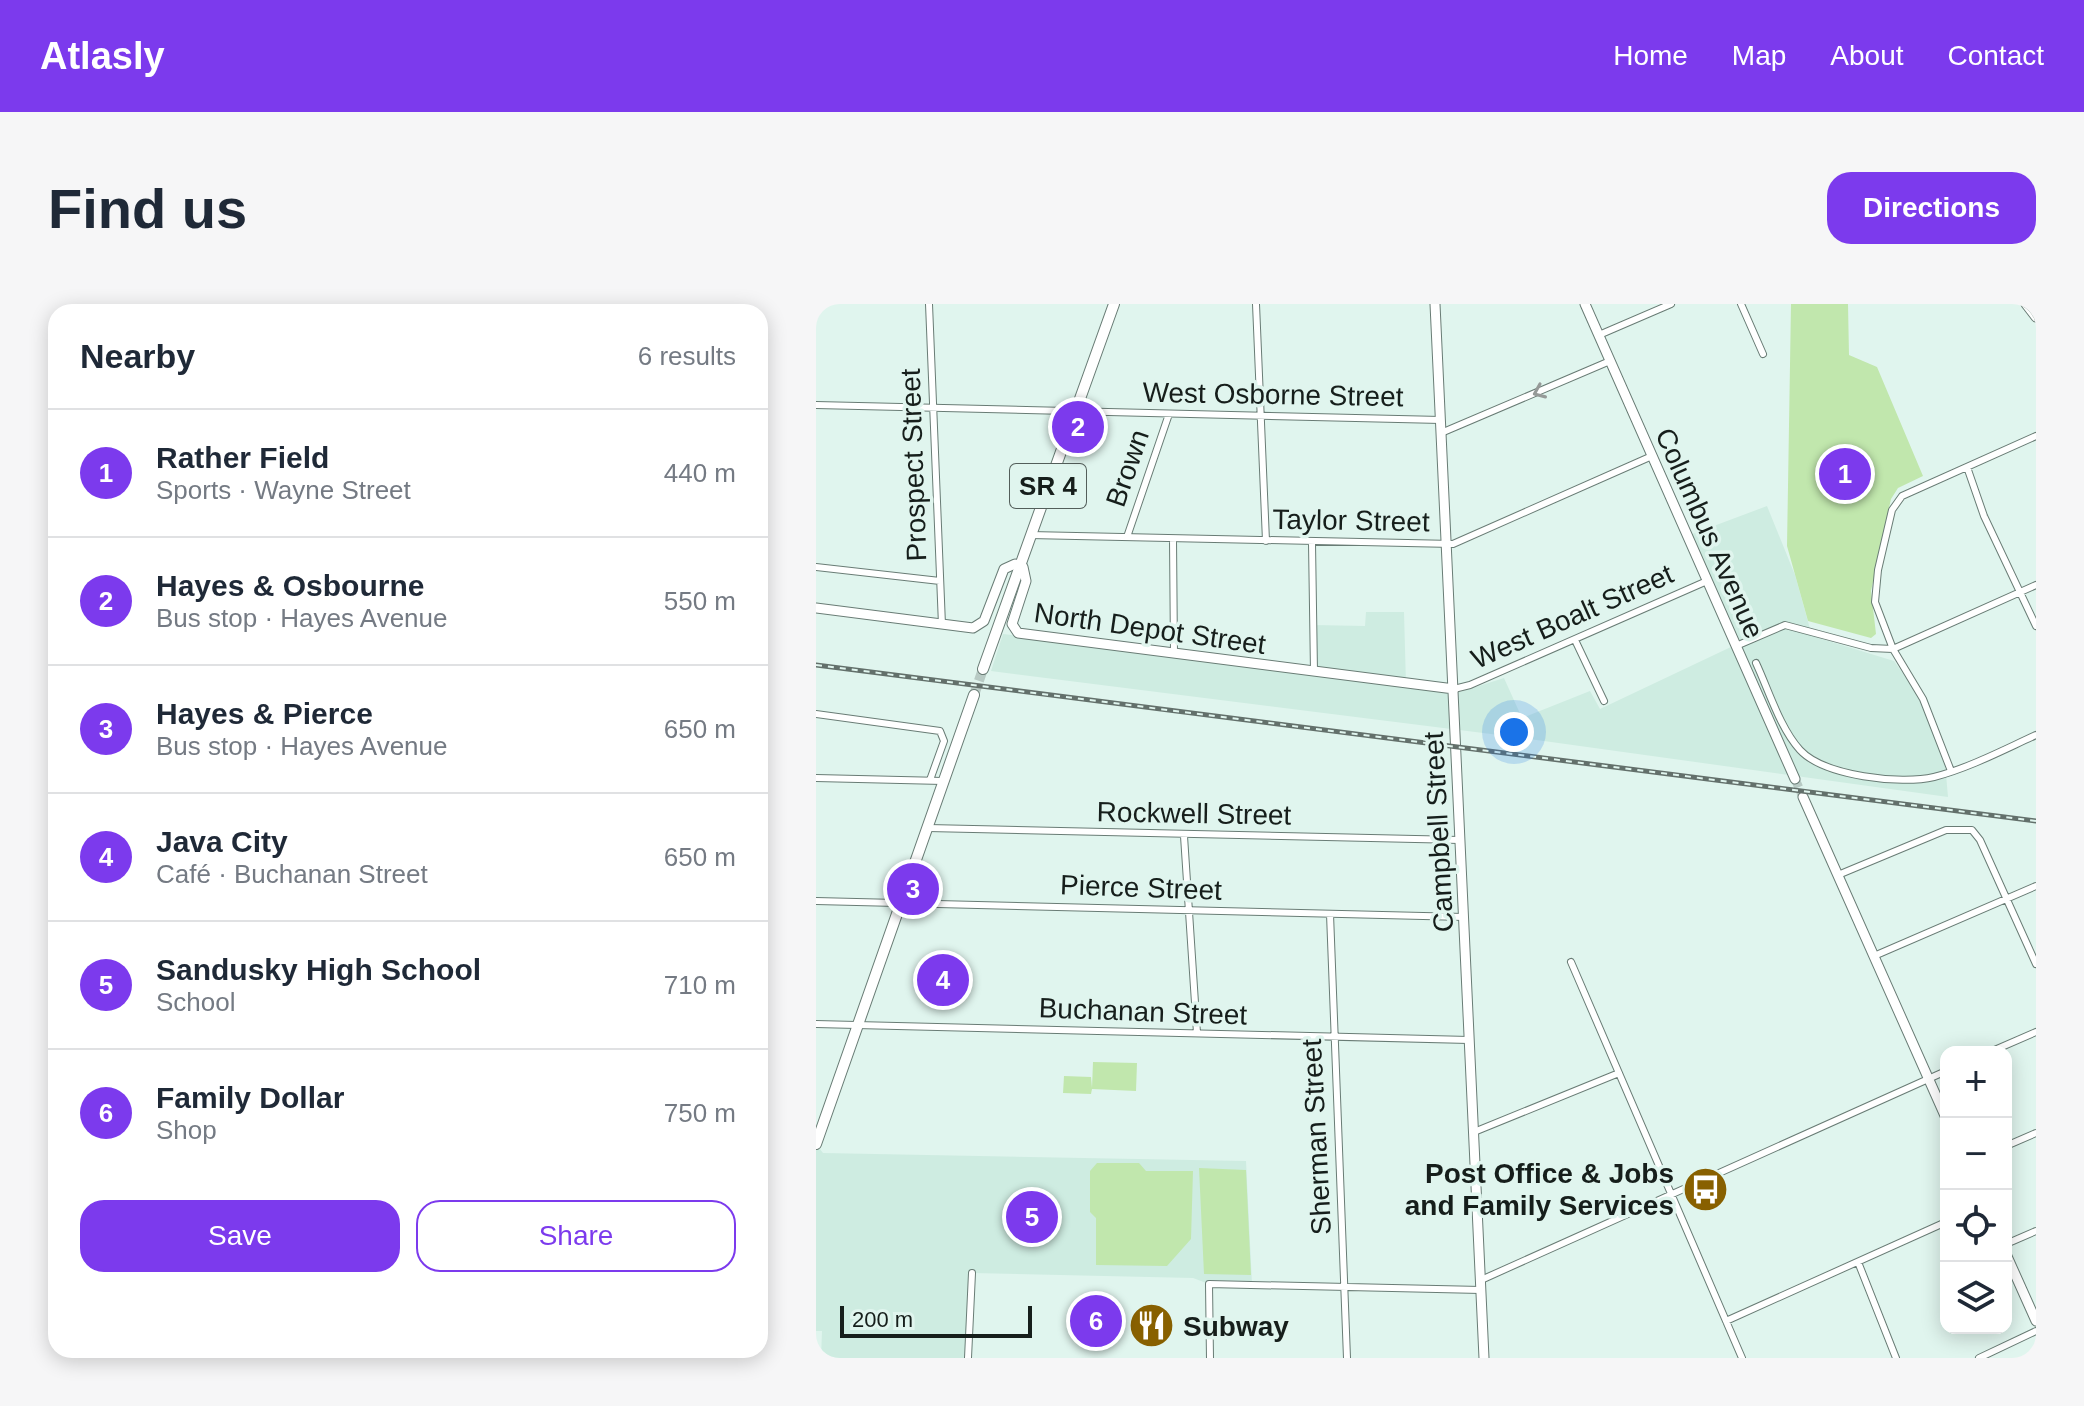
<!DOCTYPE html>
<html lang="en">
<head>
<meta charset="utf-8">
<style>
	:root { --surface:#fff; --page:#f6f6f7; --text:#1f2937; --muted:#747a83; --line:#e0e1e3; --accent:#7c3aed }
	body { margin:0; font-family:Arial,sans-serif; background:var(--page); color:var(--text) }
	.controls { position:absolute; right:24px; bottom:24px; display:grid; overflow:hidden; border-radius:16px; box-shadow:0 4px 20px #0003 }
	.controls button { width:72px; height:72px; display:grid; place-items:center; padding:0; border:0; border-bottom:2px solid var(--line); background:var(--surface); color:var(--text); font:40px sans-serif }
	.scale { position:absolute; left:24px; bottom:20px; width:192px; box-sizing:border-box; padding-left:8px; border:4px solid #161e1b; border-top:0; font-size:22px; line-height:28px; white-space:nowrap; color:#161e1b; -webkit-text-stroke:6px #e0f5ee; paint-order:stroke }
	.you { position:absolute; left:698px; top:428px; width:28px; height:28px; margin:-20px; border:6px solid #fff; border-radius:50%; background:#1a73e8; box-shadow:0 0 0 12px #1a73e833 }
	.badge { display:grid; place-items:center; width:52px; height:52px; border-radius:50%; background:var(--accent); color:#fff; font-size:26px; font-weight:700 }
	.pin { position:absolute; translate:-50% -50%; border:4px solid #fff; box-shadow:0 2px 8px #0006 }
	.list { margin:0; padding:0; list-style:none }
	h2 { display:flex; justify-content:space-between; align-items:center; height:104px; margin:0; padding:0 32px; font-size:34px }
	h2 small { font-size:26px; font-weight:400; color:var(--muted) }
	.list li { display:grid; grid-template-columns:52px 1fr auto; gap:24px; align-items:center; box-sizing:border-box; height:128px; padding:0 32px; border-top:2px solid var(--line) }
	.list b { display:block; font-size:30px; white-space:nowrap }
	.list p { margin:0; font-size:26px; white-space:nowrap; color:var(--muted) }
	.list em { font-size:26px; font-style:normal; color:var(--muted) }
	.actions { display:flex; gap:16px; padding:24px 32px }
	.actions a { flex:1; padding:18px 0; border:2px solid var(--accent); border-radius:24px; text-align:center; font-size:28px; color:var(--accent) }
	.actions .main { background:var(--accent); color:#fff }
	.icon { flex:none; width:44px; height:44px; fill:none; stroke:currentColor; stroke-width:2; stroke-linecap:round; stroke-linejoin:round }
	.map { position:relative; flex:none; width:1220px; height:1054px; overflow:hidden; border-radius:24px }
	header { display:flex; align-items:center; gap:48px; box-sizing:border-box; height:112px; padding:0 40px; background:var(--accent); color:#fff }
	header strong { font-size:38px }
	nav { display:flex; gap:44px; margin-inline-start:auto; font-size:28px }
	.intro { display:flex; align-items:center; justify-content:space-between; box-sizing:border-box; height:192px; padding:0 48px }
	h1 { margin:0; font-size:56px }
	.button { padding:20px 36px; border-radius:24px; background:var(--accent); color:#fff; font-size:28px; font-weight:700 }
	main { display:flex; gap:48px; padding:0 48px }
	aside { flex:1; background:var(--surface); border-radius:24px; box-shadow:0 4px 20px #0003 }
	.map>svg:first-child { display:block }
	.built { fill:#ceece1 }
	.green { fill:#c1e7ad }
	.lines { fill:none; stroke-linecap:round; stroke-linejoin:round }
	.secondary-tunnel { stroke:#b8cac4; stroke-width:9; stroke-dasharray:9 4.5; stroke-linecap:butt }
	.primary-tunnel { stroke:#b8cac4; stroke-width:10; stroke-dasharray:10 5; stroke-linecap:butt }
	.street-casing { stroke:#697c75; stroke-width:8 }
	.secondary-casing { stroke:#697c75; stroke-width:11 }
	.primary-casing { stroke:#697c75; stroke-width:12 }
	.street { stroke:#fff; stroke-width:6 }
	.secondary { stroke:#fff; stroke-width:9 }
	.primary { stroke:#fff; stroke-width:10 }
	.rail-casing { stroke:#63706b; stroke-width:5 }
	.rail { stroke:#e0f5ee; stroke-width:2; stroke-dasharray:6; stroke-linecap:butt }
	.oneway { stroke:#969a98 }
	.labels { text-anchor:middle; stroke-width:7; stroke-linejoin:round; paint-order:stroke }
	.shield { fill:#e0f5ee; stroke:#535e5a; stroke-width:2 }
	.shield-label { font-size:26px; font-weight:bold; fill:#161e1b }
	.street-label { font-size:28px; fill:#161e1b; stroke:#e0f5ee }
	.poi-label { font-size:28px; font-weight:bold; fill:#161e1b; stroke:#e0f5ee; text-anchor:end }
</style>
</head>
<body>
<header>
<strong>Atlasly</strong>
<nav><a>Home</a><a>Map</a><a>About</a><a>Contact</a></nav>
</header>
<div class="intro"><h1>Find us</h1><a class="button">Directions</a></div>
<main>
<aside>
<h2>Nearby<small>6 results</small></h2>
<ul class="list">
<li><span class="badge">1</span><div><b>Rather Field</b><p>Sports · Wayne Street</p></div><em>440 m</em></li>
<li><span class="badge">2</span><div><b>Hayes &amp; Osbourne</b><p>Bus stop · Hayes Avenue</p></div><em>550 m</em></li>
<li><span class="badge">3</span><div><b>Hayes &amp; Pierce</b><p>Bus stop · Hayes Avenue</p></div><em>650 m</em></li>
<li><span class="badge">4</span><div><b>Java City</b><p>Café · Buchanan Street</p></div><em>650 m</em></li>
<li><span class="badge">5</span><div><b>Sandusky High School</b><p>School</p></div><em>710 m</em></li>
<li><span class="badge">6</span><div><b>Family Dollar</b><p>Shop</p></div><em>750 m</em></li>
</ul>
<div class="actions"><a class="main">Save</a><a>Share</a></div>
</aside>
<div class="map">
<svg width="1220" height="1054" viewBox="0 0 1220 1054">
	<rect width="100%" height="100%" fill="#e0f5ee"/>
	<!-- built -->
	<path class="built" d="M951,202L979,271L996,332L1078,357L1100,388L1129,459L1132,493L699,433L175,367L187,330L497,364V321L549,322L550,308H588L590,381L644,388L688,374L706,414L774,387L784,405L917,342L871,232Z
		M0,840L7,849L430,857L436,980H393L377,974L156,969L152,1054H5L6,1027H0Z"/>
	<!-- green -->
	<path class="green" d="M975,0H1032L1033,51L1061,63L1107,172L1082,184L1075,195L1055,287L1060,330L1055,334L992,317L971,242Z
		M277,758L321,759L320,787L276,785L275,790L247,789L248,772L275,773L276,784Z
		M281,859H323L330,867H377L375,935L351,962L280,961V914L274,908V867Z
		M383,864L430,866L435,971L388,970Z"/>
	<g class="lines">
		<!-- secondary-tunnel -->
		<path class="secondary-tunnel" d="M979,475L987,493"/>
		<!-- primary-tunnel -->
		<path class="primary-tunnel" d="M158,391L167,365"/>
		<defs>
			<path id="street" d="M113,0L126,321
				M440,0L450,237
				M925,0L947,50
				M783,31L855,0
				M0,101L625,116
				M625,129L794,57
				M1151,163L1168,212L1220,322
				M214,231L637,240L836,152
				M311,233L353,110
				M357,235L358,350
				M496,239L498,368
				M0,263L124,277
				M759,336L788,397
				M920,342L969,321L1055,344L1077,345L1220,281
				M940,359C953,387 964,424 984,446C1008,472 1085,481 1118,473C1153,464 1187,446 1220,431
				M638,385L654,381L891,277
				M0,410L124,427L128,437L114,476
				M1135,467L1107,395L1077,345L1059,298L1062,266L1076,206L1086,192L1220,132
				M0,474L127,477
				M112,524L644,536
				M368,532L381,729
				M1022,571L1130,526H1156L1164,536L1220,660
				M0,597L648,613
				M514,610L531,1054
				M1058,652L1220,582
				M755,658L926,1054
				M0,720L653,736
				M1174,748L1220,728
				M658,828L803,769
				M1190,842L1220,829
				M1190,940L1220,927
				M1042,958L1080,1054
				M665,976L1130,767
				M910,1017L1130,918
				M152,1054L156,969
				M394,1054L393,980L665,986
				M1163,1054L1220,1027"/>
			<path id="secondary" d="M619,0L668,1054
				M769,0L979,475
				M1210,0L1220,13
				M0,304L157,324L168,317L188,265L199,260L207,263L210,277L196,320L202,329L638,385
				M987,493L1130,814
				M1190,950L1220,1017"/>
			<path id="primary" d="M167,365L298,0
				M0,840L158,391"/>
		</defs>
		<!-- street casing -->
		<use href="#street" class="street-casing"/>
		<!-- secondary casing -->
		<use href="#secondary" class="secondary-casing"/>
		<!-- primary casing -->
		<use href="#primary" class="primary-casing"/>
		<!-- street -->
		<use href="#street" class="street"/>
		<!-- secondary -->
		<use href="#secondary" class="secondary"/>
		<!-- primary -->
		<use href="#primary" class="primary"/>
		<defs>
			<path id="rail" d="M0,361L1220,517"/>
		</defs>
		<!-- rail casing -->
		<use href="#rail" class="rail-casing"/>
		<!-- rail -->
		<use href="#rail" class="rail"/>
	</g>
	<!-- one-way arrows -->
	<defs><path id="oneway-chevron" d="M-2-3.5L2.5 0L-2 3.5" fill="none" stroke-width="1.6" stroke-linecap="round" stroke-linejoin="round" transform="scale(2)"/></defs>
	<use class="oneway" href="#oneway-chevron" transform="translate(723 88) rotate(157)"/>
	<!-- icons -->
	<defs>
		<symbol id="bus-disc" viewBox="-11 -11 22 22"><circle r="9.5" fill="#886000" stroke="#e0f5ee"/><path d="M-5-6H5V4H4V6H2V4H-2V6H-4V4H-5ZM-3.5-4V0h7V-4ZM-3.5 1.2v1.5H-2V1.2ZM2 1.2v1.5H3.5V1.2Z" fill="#fff"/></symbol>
		<symbol id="restaurant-disc" viewBox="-11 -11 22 22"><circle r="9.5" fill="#886000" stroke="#e0f5ee"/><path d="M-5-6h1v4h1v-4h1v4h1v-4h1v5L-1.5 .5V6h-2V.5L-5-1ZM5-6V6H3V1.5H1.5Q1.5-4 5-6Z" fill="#fff"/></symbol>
	</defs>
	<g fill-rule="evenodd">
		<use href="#bus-disc" x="864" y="860" width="51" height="51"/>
		<use href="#restaurant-disc" x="310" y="996" width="51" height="51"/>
	</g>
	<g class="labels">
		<!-- shield labels -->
		<rect class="shield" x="194" y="160" width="76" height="44" rx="6"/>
		<g class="shield-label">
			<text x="232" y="191">SR 4</text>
		</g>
		<!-- street labels -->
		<g class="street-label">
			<text transform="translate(457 90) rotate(1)" y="10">West Osborne Street</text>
			<text transform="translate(97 161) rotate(-92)" y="10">Prospect Street</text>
			<text transform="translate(311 164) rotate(-71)" y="10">Brown</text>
			<text transform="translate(535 216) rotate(1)" y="10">Taylor Street</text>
			<text transform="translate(894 229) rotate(66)" y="10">Columbus Avenue</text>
			<text transform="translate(756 312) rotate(-24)" y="10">West Boalt Street</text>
			<text transform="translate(334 324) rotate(8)" y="10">North Depot Street</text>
			<text transform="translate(378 509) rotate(1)" y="10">Rockwell Street</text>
			<text transform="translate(622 528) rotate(-93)" y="10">Campbell Street</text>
			<text transform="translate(325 583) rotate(2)" y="10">Pierce Street</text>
			<text transform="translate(327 707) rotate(2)" y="10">Buchanan Street</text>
			<text transform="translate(500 833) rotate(-93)" y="10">Sherman Street</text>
		</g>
		<!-- poi labels -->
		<g class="poi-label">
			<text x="858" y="879">Post Office &amp; Jobs<tspan x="858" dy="32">and Family Services</tspan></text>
			<text x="367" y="1032" text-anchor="start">Subway</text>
		</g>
	</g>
</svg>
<div class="controls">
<button>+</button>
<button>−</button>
<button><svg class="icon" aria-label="locate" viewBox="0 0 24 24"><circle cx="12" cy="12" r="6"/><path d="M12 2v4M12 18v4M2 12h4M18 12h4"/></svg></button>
<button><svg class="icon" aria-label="layers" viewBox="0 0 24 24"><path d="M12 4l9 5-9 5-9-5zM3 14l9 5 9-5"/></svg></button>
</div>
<div class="scale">200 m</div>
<div class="you"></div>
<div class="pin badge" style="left:1029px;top:170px">1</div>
<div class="pin badge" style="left:262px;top:123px">2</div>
<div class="pin badge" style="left:97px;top:585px">3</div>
<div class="pin badge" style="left:127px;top:676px">4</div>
<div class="pin badge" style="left:216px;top:913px">5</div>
<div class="pin badge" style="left:280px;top:1017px">6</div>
</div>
</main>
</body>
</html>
